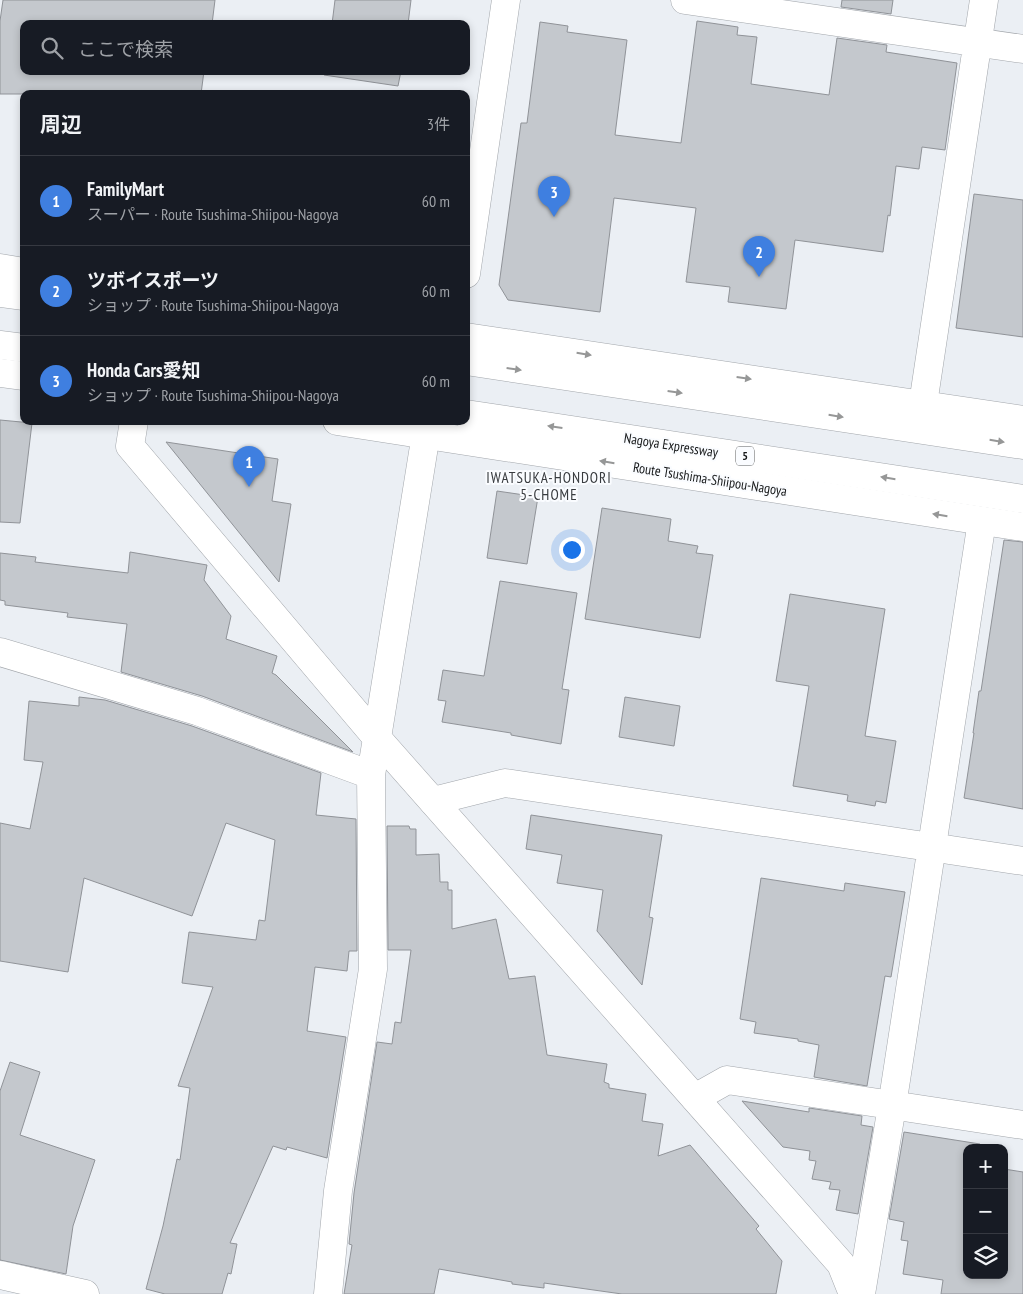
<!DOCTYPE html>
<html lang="ja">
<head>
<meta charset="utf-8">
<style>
	:root { --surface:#171b24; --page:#242831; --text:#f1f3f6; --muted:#9ea1a6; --line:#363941; --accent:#10914e }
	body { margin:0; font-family:"PT Sans Narrow","Noto Sans JP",sans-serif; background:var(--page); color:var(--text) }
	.controls { position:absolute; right:15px; bottom:15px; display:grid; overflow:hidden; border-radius:10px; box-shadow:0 2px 8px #0003 }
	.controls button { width:45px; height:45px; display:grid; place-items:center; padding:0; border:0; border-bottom:1px solid var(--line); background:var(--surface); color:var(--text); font:25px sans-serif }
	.you { position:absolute; left:571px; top:549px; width:18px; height:18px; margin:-12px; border:4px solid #fff; border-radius:50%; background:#1a73e8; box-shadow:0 0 0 8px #1a73e833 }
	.badge { display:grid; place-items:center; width:32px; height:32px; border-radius:50%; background:var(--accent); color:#fff; font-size:16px; font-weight:700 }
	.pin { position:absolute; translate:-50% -41px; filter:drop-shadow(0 1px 2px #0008) }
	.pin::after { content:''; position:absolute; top:26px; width:18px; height:15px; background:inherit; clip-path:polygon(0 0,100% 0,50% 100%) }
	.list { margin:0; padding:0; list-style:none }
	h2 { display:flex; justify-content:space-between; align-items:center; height:65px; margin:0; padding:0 20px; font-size:21px }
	h2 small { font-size:16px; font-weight:400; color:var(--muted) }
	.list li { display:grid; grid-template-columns:32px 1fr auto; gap:15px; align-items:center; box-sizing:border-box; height:90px; padding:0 20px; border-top:1px solid var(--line) }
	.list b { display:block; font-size:19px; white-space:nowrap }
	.list p { margin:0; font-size:16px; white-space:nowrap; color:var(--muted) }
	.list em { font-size:16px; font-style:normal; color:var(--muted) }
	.icon { flex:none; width:28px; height:28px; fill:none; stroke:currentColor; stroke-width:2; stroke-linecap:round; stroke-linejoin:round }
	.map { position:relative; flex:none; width:1023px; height:1294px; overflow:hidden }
	.search { position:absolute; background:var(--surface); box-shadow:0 2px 8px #0003; left:20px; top:20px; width:450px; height:55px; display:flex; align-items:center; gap:12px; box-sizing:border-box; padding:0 18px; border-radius:10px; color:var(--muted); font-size:19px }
	.panel { position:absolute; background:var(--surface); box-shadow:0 2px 8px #0003; left:20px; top:90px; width:450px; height:335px; border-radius:10px }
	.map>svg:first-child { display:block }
	.building { fill:#c4c8cd; stroke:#909398 }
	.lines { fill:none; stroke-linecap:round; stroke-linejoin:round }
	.minor-casing { stroke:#a2a6ab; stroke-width:29 }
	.tertiary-casing { stroke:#a2a6ab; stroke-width:29 }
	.secondary-casing { stroke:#a2a6ab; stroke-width:29 }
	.motorway-casing { stroke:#a2a6ab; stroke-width:29 }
	.minor { stroke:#fff; stroke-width:28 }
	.tertiary { stroke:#fff; stroke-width:28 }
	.secondary { stroke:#fff; stroke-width:28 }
	.motorway { stroke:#fff; stroke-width:28 }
	.oneway { fill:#969797 }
	.labels { text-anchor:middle; stroke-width:4; stroke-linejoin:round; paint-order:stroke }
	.shield { fill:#fafcff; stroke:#5a5c5d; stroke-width:1 }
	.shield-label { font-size:12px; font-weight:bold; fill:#151718 }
	.street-label { font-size:14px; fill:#151718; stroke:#fafcff }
	.neighbourhood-label { font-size:15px; letter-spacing:1px; fill:#383b3f; stroke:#fafcff }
</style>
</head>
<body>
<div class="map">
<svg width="1023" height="1294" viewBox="0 0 1023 1294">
	<rect width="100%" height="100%" fill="#ebeff4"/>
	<!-- building -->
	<path class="building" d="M3,0H215L212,24H24V71H204L201,94H0V21Z
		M335,0H411L408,24H332Z
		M842,0H893L891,14L841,7Z
		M697,21L738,27L737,35L757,37L751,84L829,95L837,38L887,45L886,52L957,63L945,150L922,147L919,169L896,166L890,216L888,215L883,252L795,240L786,309L728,302L730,287L686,282L696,208L614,198L600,312L508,300L499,285L521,123H527L540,22L568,26L567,32L627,40L615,135L681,143Z
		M325,71H401L398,86L324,75Z
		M974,194L1023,200V337L956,328Z
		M0,420L32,423L20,523L0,522Z
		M166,442L278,459L272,501L291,504L279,582Z
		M497,491L538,497L527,564L487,558Z
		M602,508L671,519L668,541L698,546L696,553L713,555L700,638L585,619Z
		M1004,540L1023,542V809L964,798L974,733H973L979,691H981Z
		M130,552L207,565L204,580L231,616L226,639L277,656L272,673L276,675L353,752L202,696L121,672L127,624L67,617L68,613L5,605V601L0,600V553L36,557L35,562L128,573Z
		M500,581L577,593L562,689L569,690L561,744L511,735V733L442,722L446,701L438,700L443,670L484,676Z
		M790,594L885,609L865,736L896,741L886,803L876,801L875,806L847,801L848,795L793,786L809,686L776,681Z
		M79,697L105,700L192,726L321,773L316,815L356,819L357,951H349L347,971L315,967L307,1031L346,1037L327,1158L287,1147L286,1150L273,1146L230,1243L237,1244L231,1274L228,1273L222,1294H165L146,1289L163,1226L177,1159L180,1160L190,1088L178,1086L213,987L182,983L189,932L256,940L259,920L265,921L275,840L226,823L192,916L84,878L68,972L0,961V823L30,829L43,762L24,760L29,701L79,706Z
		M625,697L680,706L674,746L619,737Z
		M531,815L662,835L649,917L653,918L642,985L597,931L603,890L557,883L562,855L526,849Z
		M387,826H409L410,829H416V855L439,854L440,882H448V890H452V929L496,919L509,979L535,976L547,1055L607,1064L604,1082L609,1084V1088L646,1094L642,1121L663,1124L658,1156L690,1145L759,1226L756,1229L782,1261L776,1294H622L544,1283V1288L512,1284V1282L439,1269L434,1294H344L352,1245L349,1244L354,1193L377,1042L392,1044L395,1022L401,1023L411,950H388Z
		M761,878L844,891L845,883L905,892L891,977L885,976L867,1086L814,1077L819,1045L798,1041V1039L754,1033L756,1022L740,1019Z
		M10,1062L40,1072L20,1135L95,1160L73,1226L66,1274L0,1260V1091Z
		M742,1101L809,1112V1108L862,1116L861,1125L873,1127L858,1214L836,1210L840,1190L829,1189L831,1182L812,1179L816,1161L809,1160L810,1151L783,1147Z
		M904,1132L980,1144L979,1148H967V1275H1004V1169L1023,1172V1294H941L943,1280L903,1274L908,1241L901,1240L904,1222L889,1219Z"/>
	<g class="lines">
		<defs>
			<path id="minor" d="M685,0L1023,49
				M466,274L506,0
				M923,404L984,0
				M134,421L130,446L377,738L371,775L373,969L338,1191L328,1294
				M0,652L197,711L371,775
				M433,801L505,783L1023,861
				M695,1098L727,1080L1023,1125
				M0,1275L85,1294
				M861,1294L892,1106L982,521"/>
			<path id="tertiary" d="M430,421L426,434L377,738L841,1264L853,1294"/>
			<path id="secondary" d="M0,268L24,272
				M466,337L1023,420
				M0,373L24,376
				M337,421L1023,527"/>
			<path id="motorway" d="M0,293L24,296
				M0,345L24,348
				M466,361L1023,445
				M466,414L1023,499"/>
		</defs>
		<!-- minor casing -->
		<use href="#minor" class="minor-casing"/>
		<!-- tertiary casing -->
		<use href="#tertiary" class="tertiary-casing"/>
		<!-- secondary casing -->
		<use href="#secondary" class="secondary-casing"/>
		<!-- motorway casing -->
		<use href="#motorway" class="motorway-casing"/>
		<!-- minor -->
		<use href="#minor" class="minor"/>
		<!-- tertiary -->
		<use href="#tertiary" class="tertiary"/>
		<!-- secondary -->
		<use href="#secondary" class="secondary"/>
		<!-- motorway -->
		<use href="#motorway" class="motorway"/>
	</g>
	<!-- one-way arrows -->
	<defs><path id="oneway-solid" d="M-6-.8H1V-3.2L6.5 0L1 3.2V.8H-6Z" transform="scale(1.25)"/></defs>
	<g class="oneway">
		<use href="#oneway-solid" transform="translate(584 354) rotate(9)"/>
		<use href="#oneway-solid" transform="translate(514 369) rotate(8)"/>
		<use href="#oneway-solid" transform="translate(744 378) rotate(8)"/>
		<use href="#oneway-solid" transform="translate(675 392) rotate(8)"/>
		<use href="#oneway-solid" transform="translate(836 416) rotate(9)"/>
		<use href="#oneway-solid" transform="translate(555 427) rotate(-172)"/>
		<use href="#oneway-solid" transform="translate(997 441) rotate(9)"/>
		<use href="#oneway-solid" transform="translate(607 462) rotate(-171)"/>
		<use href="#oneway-solid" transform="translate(888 478) rotate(-171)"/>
		<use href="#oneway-solid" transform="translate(940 515) rotate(-171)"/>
	</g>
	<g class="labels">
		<!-- shield labels -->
		<rect class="shield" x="736" y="446.5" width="18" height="19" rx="4"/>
		<g class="shield-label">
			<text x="745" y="460">5</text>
		</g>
		<!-- street labels -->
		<g class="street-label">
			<text transform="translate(671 445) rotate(9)" y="5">Nagoya Expressway</text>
			<text transform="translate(710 479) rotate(9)" y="5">Route Tsushima-Shiipou-Nagoya</text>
		</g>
		<!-- neighbourhood labels -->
		<g class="neighbourhood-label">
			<text x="549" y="483">IWATSUKA-HONDORI<tspan x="549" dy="17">5-CHOME</tspan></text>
		</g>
	</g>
</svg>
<div class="controls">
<button>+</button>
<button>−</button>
<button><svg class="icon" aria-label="layers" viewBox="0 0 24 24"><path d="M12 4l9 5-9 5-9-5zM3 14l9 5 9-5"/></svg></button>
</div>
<div class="you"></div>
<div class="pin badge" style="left:249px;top:487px;background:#3f7fe0">1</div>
<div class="pin badge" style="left:759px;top:277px;background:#3f7fe0">2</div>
<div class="pin badge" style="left:554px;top:217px;background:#3f7fe0">3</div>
<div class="search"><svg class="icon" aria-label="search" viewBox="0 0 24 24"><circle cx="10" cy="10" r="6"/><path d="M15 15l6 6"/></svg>ここで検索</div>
<section class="panel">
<h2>周辺<small>3件</small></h2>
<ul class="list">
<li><span class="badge" style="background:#3f7fe0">1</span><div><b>FamilyMart</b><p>スーパー · Route Tsushima-Shiipou-Nagoya</p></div><em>60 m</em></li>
<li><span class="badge" style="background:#3f7fe0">2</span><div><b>ツボイスポーツ</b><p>ショップ · Route Tsushima-Shiipou-Nagoya</p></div><em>60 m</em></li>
<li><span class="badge" style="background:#3f7fe0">3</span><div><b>Honda Cars愛知</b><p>ショップ · Route Tsushima-Shiipou-Nagoya</p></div><em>60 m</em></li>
</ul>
</section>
</div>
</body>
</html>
